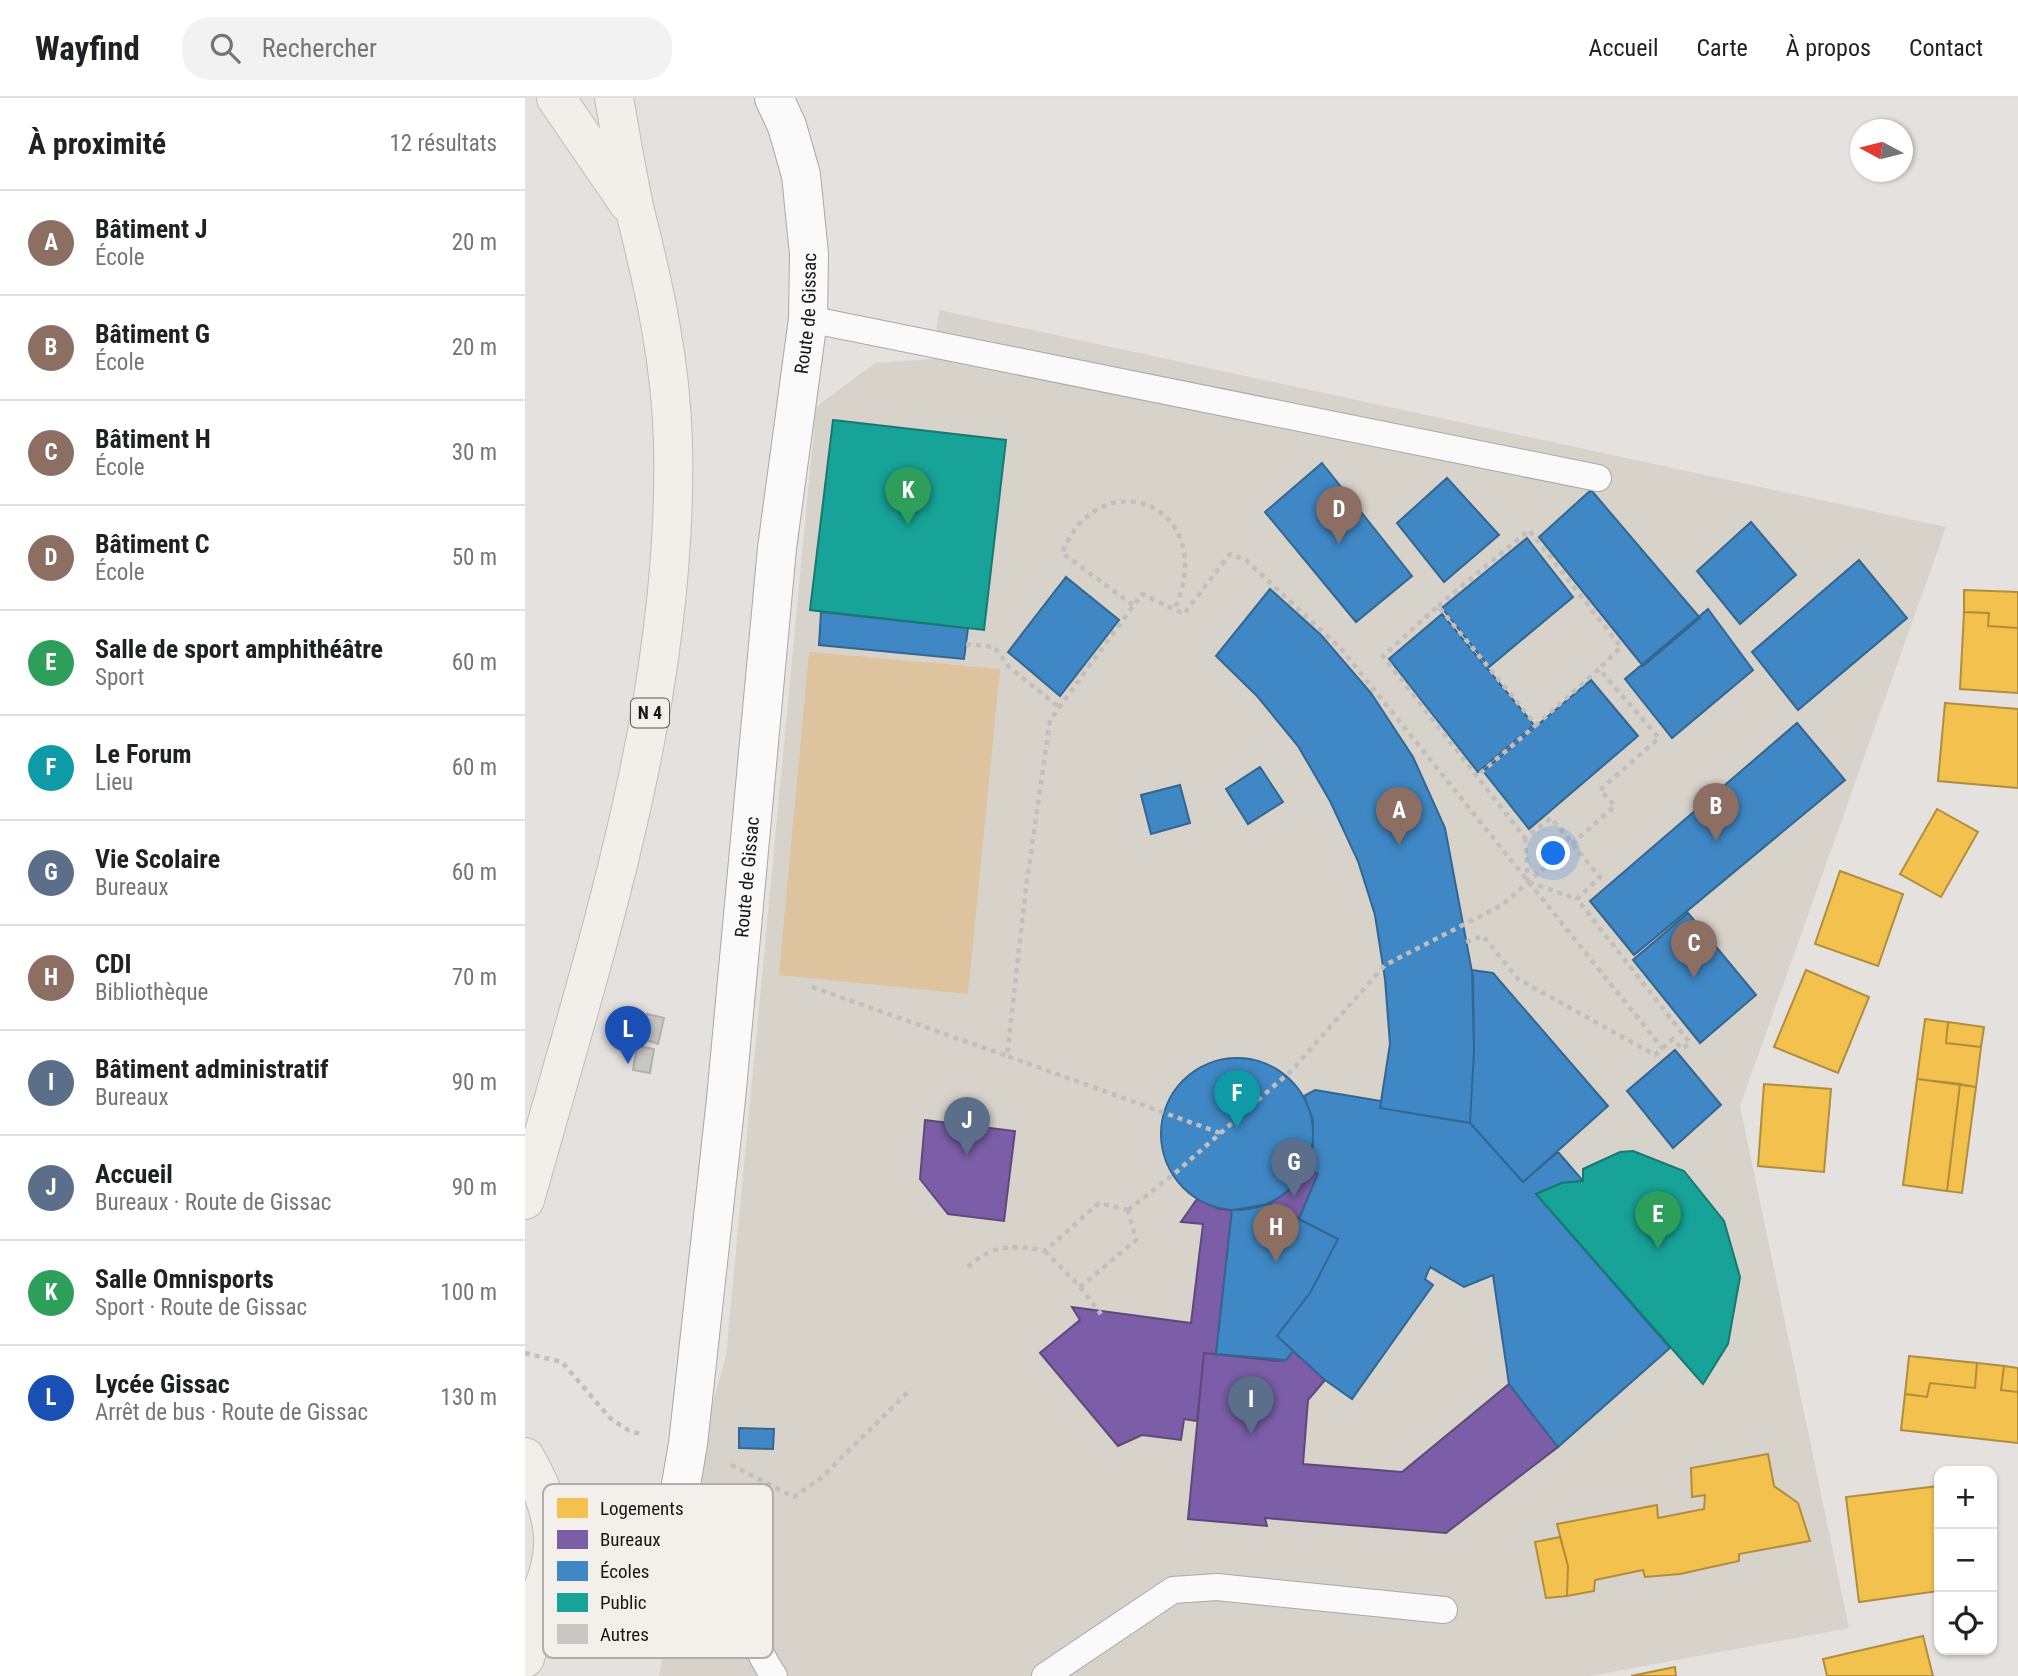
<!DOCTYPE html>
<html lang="fr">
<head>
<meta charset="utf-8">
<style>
	:root { --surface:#fff; --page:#f2f2f2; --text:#202124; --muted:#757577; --line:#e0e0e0; --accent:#0f766e }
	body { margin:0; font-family:"Roboto Condensed",sans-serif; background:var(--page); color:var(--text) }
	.controls { position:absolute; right:21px; bottom:21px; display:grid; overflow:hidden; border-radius:14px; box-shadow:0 2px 5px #0004 }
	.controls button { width:63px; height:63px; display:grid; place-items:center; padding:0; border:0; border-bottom:2px solid var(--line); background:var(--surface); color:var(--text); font:35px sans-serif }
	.compass { position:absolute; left:1325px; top:21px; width:63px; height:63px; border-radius:50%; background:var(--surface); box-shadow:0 2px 5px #0004; rotate:277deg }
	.you { position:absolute; left:1029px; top:756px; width:24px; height:24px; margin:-18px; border:5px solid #fff; border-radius:50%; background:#1a73e8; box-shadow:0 0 0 10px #1a73e833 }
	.badge { display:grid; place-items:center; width:46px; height:46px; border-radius:50%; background:var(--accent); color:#fff; font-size:23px; font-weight:700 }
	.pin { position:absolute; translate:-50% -58px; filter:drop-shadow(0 2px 4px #0008) }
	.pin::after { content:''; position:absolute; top:37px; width:24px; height:21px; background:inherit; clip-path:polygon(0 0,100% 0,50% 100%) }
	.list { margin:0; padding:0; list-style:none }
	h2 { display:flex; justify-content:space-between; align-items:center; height:91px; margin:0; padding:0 28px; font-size:30px }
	h2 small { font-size:23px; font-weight:400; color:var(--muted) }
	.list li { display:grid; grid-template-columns:46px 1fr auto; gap:21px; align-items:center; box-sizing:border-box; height:105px; padding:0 28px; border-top:2px solid var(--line) }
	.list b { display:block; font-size:26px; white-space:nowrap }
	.list p { margin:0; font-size:23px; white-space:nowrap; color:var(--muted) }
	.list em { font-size:23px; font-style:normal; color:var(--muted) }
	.icon { flex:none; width:38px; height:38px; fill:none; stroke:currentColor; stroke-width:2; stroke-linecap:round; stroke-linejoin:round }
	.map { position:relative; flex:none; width:1493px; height:1578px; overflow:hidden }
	header { display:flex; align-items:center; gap:42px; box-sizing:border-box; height:98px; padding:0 35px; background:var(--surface); border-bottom:2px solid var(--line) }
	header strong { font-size:33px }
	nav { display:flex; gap:38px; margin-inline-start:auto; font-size:24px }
	.search { width:490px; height:63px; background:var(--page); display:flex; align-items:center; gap:18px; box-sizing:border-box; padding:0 24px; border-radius:28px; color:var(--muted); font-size:26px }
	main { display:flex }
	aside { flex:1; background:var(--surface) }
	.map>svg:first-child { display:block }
	.built { fill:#d7d2ca }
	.green { fill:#ddc49f }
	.homes { fill:#f2c14e; stroke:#b18e3d; stroke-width:2 }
	.offices { fill:#7b5ea7; stroke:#5d497b; stroke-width:2 }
	.schools { fill:#3f88c5; stroke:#336690; stroke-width:2 }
	.public { fill:#17a398; stroke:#177971; stroke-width:2 }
	.building { fill:#c8c7c4; stroke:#b3b1af; stroke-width:2 }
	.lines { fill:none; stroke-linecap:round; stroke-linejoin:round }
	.service-casing { stroke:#aaa8a6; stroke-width:28 }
	.minor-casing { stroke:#aaa8a6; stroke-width:40 }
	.primary-casing { stroke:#bebdbb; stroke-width:40 }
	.path { stroke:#c1bfbe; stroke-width:4.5; stroke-dasharray:5 5; stroke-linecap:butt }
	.service { stroke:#fbfafa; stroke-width:26 }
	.minor { stroke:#fbfafa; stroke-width:38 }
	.primary { stroke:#f2efea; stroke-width:38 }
	.labels { text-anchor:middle; stroke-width:7; stroke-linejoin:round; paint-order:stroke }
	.shield { fill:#f3efea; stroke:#5a5855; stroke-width:2 }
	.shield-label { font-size:18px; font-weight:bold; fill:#181715 }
	.street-label { font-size:19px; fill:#181715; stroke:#f3efea }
	.key { fill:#f3efea; stroke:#b1aeaa; stroke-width:2 }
	.key-label { font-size:19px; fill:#181715 }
</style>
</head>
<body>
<header>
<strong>Wayfind</strong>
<div class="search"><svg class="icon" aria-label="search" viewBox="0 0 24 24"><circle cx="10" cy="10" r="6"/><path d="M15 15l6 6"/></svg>Rechercher</div>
<nav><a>Accueil</a><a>Carte</a><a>À propos</a><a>Contact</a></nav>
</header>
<main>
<aside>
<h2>À proximité<small>12 résultats</small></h2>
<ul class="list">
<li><span class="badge" style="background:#8d6e63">A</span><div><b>Bâtiment J</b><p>École</p></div><em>20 m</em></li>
<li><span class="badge" style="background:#8d6e63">B</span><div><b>Bâtiment G</b><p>École</p></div><em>20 m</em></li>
<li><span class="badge" style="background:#8d6e63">C</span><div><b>Bâtiment H</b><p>École</p></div><em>30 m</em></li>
<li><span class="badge" style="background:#8d6e63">D</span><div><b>Bâtiment C</b><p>École</p></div><em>50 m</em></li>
<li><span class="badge" style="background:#2e9e5b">E</span><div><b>Salle de sport amphithéâtre</b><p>Sport</p></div><em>60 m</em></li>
<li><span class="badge" style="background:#0f9aa8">F</span><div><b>Le Forum</b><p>Lieu</p></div><em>60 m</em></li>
<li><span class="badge" style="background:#5c6f8a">G</span><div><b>Vie Scolaire</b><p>Bureaux</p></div><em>60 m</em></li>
<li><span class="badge" style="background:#8d6e63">H</span><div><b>CDI</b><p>Bibliothèque</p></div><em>70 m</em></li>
<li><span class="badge" style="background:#5c6f8a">I</span><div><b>Bâtiment administratif</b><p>Bureaux</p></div><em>90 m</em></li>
<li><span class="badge" style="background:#5c6f8a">J</span><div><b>Accueil</b><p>Bureaux · Route de Gissac</p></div><em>90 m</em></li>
<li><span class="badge" style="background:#2e9e5b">K</span><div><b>Salle Omnisports</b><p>Sport · Route de Gissac</p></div><em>100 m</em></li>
<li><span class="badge" style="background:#1a4fb4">L</span><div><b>Lycée Gissac</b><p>Arrêt de bus · Route de Gissac</p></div><em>130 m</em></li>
</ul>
</aside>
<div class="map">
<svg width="1493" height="1578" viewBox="0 0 1493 1578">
	<rect width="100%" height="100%" fill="#e4e1de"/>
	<!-- built -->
	<path class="built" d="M414,212L1421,429L1215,1008L1324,1530L1065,1578H134L179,1336L201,1258L291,309L350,265L408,261Z"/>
	<!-- green -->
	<path class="green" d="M284,554L475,571L443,896L254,877Z"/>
	<!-- homes -->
	<path class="homes" d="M1439,492L1493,494V530L1463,528L1464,515L1439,514Z
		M1439,514L1464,515L1463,528L1493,530V595L1435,591Z
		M1420,605L1493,611V690L1413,683Z
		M1412,711L1453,734L1416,799L1375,776Z
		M1315,773L1378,796L1353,868L1290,846Z
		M1281,872L1344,899L1313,975L1249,949Z
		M1400,921L1423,924L1421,945L1456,949L1451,989L1392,981Z
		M1423,924L1459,929L1456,949L1421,945Z
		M1392,981L1435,986L1422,1093L1378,1087Z
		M1239,986L1306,991L1299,1074L1233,1068Z
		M1435,986L1451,989L1437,1095L1422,1093Z
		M1384,1258L1452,1265L1450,1290L1405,1285L1402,1299L1380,1296Z
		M1452,1265L1479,1268L1476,1292L1493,1294V1345L1376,1332L1380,1296L1402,1299L1405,1285L1450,1290Z
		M1479,1268L1493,1270V1294L1476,1292Z
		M1243,1356L1249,1388L1273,1405L1285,1443L1214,1456V1463L1155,1476L1120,1479L1118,1472L1070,1482L1069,1493L1042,1498L1043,1468L1032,1426L1132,1407L1133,1420L1179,1411L1180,1397L1167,1399L1166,1370Z
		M1414,1388V1493L1334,1504L1321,1399Z
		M1035,1439L1043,1468L1042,1498L1021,1500L1010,1444Z
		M1398,1538L1408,1578H1302L1298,1561Z
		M1150,1569L1151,1578H1106Z"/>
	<!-- offices -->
	<path class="offices" d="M400,1022L490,1033L479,1123L423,1116L395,1081Z
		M780,1072L793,1076L774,1121L744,1106L764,1092Z
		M672,1101L694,1111L707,1112L691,1256L679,1255L672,1323L659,1321L656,1342L617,1337L593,1348L515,1255L555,1222L547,1209L666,1225L678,1126L656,1124Z
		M768,1253L800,1282L783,1302L778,1366L877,1374L984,1286L1033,1349L921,1435L740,1420L742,1428L663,1421L679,1255L753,1263L761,1262Z"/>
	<!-- schools -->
	<path class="schools" d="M797,365L887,478L831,524L740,414Z
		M922,380L974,437L919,484L872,425Z
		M1066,392L1175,520L1118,568L1014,439Z
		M1226,424L1271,477L1215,526L1172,473Z
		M1002,440L1048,499L964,569L917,510Z
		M1334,462L1382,520L1273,612L1227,554Z
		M541,479L594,522L535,598L483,554Z
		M745,491L796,537L846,595L888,659L920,730L948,879L949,953L945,1025L855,1010L865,946L860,881L850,817L833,763L805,703L773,648L732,598L691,558Z
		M1183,511L1228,572L1147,640L1100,581Z
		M296,514L443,530L439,561L294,547Z
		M917,516L1009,627L953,674L864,561Z
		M1066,582L1113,638L1004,731L958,673Z
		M1272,625L1320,682L1109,857L1065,803Z
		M735,669L758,704L723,726L701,691Z
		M655,687L665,725L626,736L616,697Z
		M1163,815L1231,897L1175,945L1108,862Z
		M947,872L968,875L1083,1008L998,1084L945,1025L949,953Z
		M1150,952L1196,1007L1148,1050L1102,993Z
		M636 1036a76 76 0 1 1 152 0a76 76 0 1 1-152 0Z
		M790,992L856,1003L855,1010L945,1025L998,1084L1033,1054L1058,1083L1037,1085L1011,1096L1145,1250L1033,1349L984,1286L968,1177L939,1189L905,1169L900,1181L908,1187L827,1301L800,1282L752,1238L785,1195L813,1141L774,1121L793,1076L780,1072L788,1048V1022L779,998Z
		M744,1106L813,1141L785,1195L752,1238L768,1253L761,1262L691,1256L707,1112Z
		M214,1330L249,1331L248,1351L214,1350Z"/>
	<!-- public -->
	<path class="public" d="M308,322L481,342L459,532L285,512Z
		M1108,1053L1159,1073L1199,1123L1215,1179L1203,1246L1178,1286L1011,1096L1037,1085L1058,1083V1071L1095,1054Z"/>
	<!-- building -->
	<path class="building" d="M122,916L139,920L133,946L116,940Z
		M112,948L129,951L125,975L108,972Z"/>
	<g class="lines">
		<defs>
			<path id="service" d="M283,221L1073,380
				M147,1438C188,1433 227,1550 249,1578
				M520,1578L648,1492L692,1489L919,1512"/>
			<g id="minor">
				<path id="s1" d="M26,1472L147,1438L163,1346L201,1001L252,450L283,221L284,156L276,77L262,28L249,0"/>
			</g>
			<path id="primary" d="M31,0L103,105
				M0,1102C69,854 154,605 148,345C146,266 130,192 111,117C102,78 96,39 89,0
				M0,1359C35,1419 40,1464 0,1523
				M0,1560L17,1498"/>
		</defs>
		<!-- service casing -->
		<use href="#service" class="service-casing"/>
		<!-- minor casing -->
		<use href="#minor" class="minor-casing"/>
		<!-- primary casing -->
		<use href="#primary" class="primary-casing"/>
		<!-- path -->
		<path class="path" d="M608,507L537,455C576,359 695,408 650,510
			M913,508L1004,432L1096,549L1074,571
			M441,546L469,549L484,569L534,609
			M1000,740L1003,783
			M1004,784L1052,801
			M941,844L958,838L993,881L1130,957L1148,941L1157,951L1165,945L1052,801L1075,779L1026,720L1000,740L858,558L913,508L1011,627L952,678
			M287,889L482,958
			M695,1035L482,958L501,789L525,622L617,496L659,516L705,456L721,462L817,552L1138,951
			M603,1112L649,1076L766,973L860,867L977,807L1090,708L1075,692L1134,640L1074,571L1011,627
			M520,1153L555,1189L611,1142L603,1112
			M443,1169C466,1147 490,1146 520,1153L574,1105L603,1112
			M555,1189L576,1216
			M0,1255L37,1264L85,1320L103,1332L118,1337
			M206,1367L269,1399L296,1380L383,1294"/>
		<!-- service -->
		<use href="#service" class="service"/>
		<!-- minor -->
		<use href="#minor" class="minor"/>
		<!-- primary -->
		<use href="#primary" class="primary"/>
	</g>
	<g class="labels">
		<!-- shield labels -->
		<rect class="shield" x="106" y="600.5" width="38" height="29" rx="5"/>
		<g class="shield-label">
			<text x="125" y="621">N 4</text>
		</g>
		<!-- street labels -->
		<g class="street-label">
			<text dy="7" stroke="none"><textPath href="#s1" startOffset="1356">Route de Gissac</textPath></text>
			<text dy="7" stroke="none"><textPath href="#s1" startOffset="789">Route de Gissac</textPath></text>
		</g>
	</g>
	<!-- legend -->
	<rect x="18" y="1386" width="230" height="174" rx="10" class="key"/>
	<rect x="32" y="1400" width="31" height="20" fill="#f2c14e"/>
	<rect x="32" y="1432" width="31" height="19" fill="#7b5ea7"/>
	<rect x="32" y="1463" width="31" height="20" fill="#3f88c5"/>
	<rect x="32" y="1495" width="31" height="19" fill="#17a398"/>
	<rect x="32" y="1526" width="31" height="20" fill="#c8c7c4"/>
	<g class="key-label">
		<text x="75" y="1417">Logements</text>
		<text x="75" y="1448">Bureaux</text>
		<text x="75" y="1480">Écoles</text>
		<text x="75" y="1511">Public</text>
		<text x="75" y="1543">Autres</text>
	</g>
</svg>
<div class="controls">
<button>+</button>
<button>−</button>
<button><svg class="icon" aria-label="locate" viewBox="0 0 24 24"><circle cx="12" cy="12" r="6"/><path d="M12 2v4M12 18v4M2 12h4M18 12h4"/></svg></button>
</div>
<svg class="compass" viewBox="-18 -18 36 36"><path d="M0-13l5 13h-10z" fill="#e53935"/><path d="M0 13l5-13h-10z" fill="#757577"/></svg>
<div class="you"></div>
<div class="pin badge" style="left:874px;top:747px;background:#8d6e63">A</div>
<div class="pin badge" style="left:1191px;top:743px;background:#8d6e63">B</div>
<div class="pin badge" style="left:1169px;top:880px;background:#8d6e63">C</div>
<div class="pin badge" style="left:814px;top:446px;background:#8d6e63">D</div>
<div class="pin badge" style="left:1133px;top:1151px;background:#2e9e5b">E</div>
<div class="pin badge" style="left:712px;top:1030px;background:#0f9aa8">F</div>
<div class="pin badge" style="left:769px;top:1099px;background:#5c6f8a">G</div>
<div class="pin badge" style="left:751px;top:1164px;background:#8d6e63">H</div>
<div class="pin badge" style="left:726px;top:1336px;background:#5c6f8a">I</div>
<div class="pin badge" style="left:442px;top:1057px;background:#5c6f8a">J</div>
<div class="pin badge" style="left:383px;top:427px;background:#2e9e5b">K</div>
<div class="pin badge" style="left:103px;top:966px;background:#1a4fb4">L</div>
</div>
</main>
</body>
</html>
